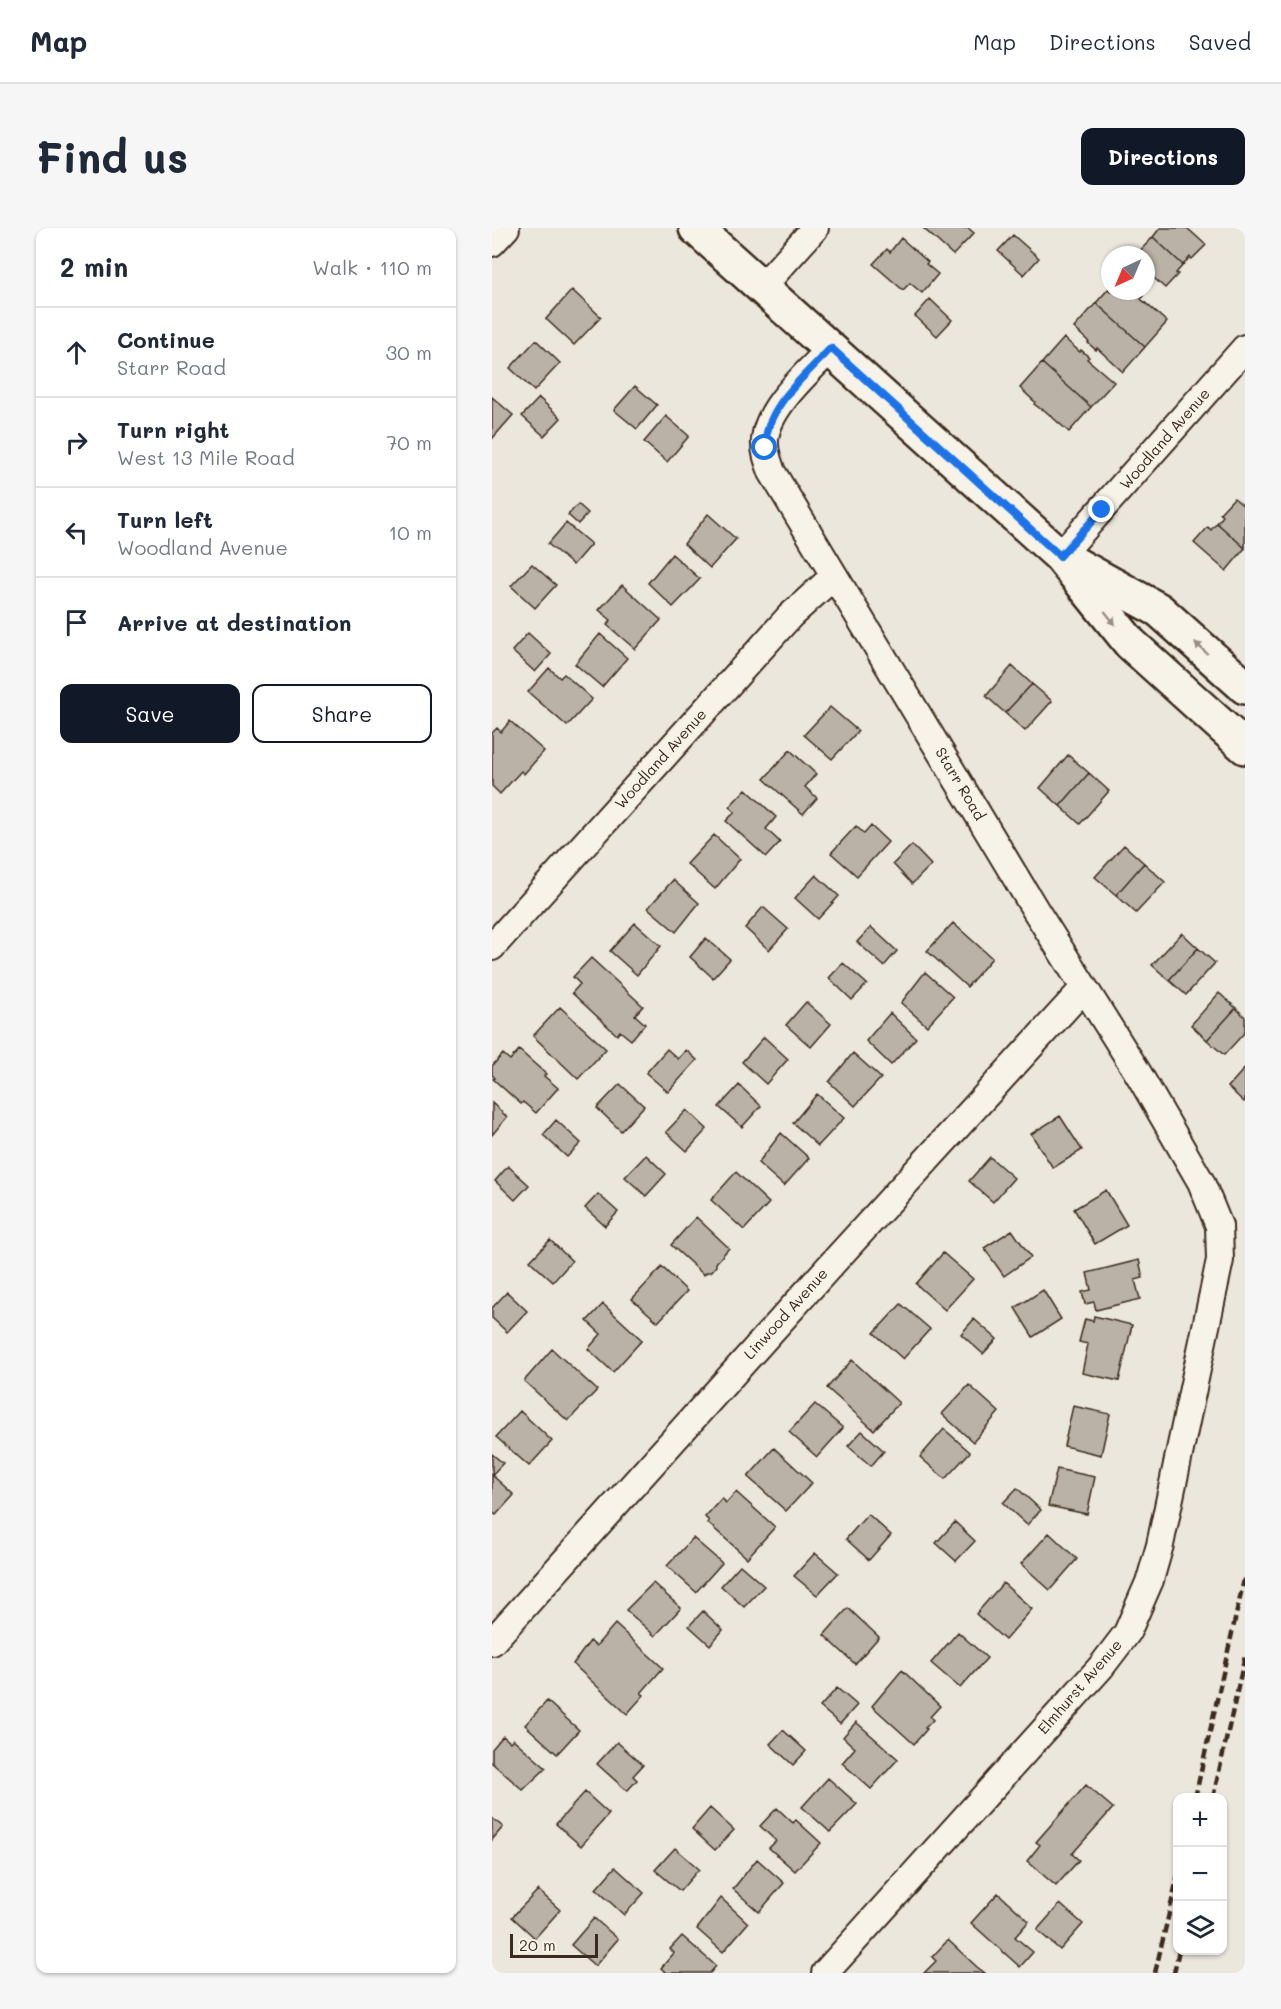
<!DOCTYPE html>
<html lang="en">
<head>
<meta charset="utf-8">
<style>
	:root { --surface:#fff; --page:#f6f6f7; --text:#1f2937; --muted:#747a83; --line:#e0e1e3; --accent:#111827 }
	body { margin:0; font-family:Mali,sans-serif; background:var(--page); color:var(--text) }
	.controls { position:absolute; right:18px; bottom:18px; display:grid; overflow:hidden; border-radius:12px; box-shadow:0 2px 4px #0004 }
	.controls button { width:54px; height:54px; display:grid; place-items:center; padding:0; border:0; border-bottom:2px solid var(--line); background:var(--surface); color:var(--text); font:30px sans-serif }
	.compass { position:absolute; left:609px; top:18px; width:54px; height:54px; border-radius:50%; background:var(--surface); box-shadow:0 2px 4px #0004; rotate:224deg }
	.scale { position:absolute; left:18px; bottom:15px; width:88px; box-sizing:border-box; padding-left:6px; border:3px solid #3b2a1e; border-top:0; font-size:16px; line-height:21px; white-space:nowrap; color:#3b2a1e; -webkit-text-stroke:4px #f7f3e8; paint-order:stroke }
	.stop { position:absolute; width:18px; height:18px; margin:-14px; border:4px solid #1a73e8; border-radius:50%; background:#fff }
	.stop.end { background:#1a73e8; border-color:#fff; box-shadow:0 2px 6px #0008 }
	.list { margin:0; padding:0; list-style:none }
	h2 { display:flex; justify-content:space-between; align-items:center; height:78px; margin:0; padding:0 24px; font-size:26px }
	h2 small { font-size:20px; font-weight:400; color:var(--muted) }
	.list li { display:grid; grid-template-columns:39px 1fr auto; gap:18px; align-items:center; box-sizing:border-box; height:90px; padding:0 24px; border-top:2px solid var(--line) }
	.list b { display:block; font-size:22px; white-space:nowrap }
	.list p { margin:0; font-size:20px; white-space:nowrap; color:var(--muted) }
	.list em { font-size:20px; font-style:normal; color:var(--muted) }
	.actions { display:flex; gap:12px; padding:18px 24px }
	.actions a { flex:1; padding:14px 0; border:2px solid var(--accent); border-radius:12px; text-align:center; font-size:21px; color:var(--accent) }
	.actions .main { background:var(--accent); color:#fff }
	.icon { flex:none; width:33px; height:33px; fill:none; stroke:currentColor; stroke-width:2; stroke-linecap:round; stroke-linejoin:round }
	.map { position:relative; flex:none; width:753px; height:1745px; overflow:hidden; border-radius:12px }
	header { display:flex; align-items:center; gap:36px; box-sizing:border-box; height:84px; padding:0 30px; background:var(--surface); border-bottom:2px solid var(--line) }
	header strong { font-size:28px }
	nav { display:flex; gap:33px; margin-inline-start:auto; font-size:21px }
	.intro { display:flex; align-items:center; justify-content:space-between; box-sizing:border-box; height:144px; padding:0 36px }
	h1 { margin:0; font-size:42px }
	.button { padding:15px 27px; border-radius:12px; background:var(--accent); color:#fff; font-size:21px; font-weight:700 }
	main { display:flex; gap:36px; padding:0 36px }
	aside { flex:1; background:var(--surface); border-radius:12px; box-shadow:0 2px 4px #0004 }
	.map>svg:first-child { display:block }
	.building { fill:#bab2a7; stroke:#3b2a1e; stroke-width:1.5 }
	.lines { fill:none; stroke-linecap:round; stroke-linejoin:round }
	.minor-casing { stroke:#3b2a1e; stroke-width:30 }
	.secondary-casing { stroke:#3b2a1e; stroke-width:38 }
	.minor { stroke:#f7f3e8; stroke-width:26 }
	.secondary { stroke:#f7f3e8; stroke-width:33 }
	.rail { stroke:#3b2a1e; stroke-width:4.5; stroke-dasharray:9 4.5; stroke-linecap:butt }
	.oneway { fill:#998e83 }
	.route { stroke:#1a73e8; stroke-width:8 }
	.labels { text-anchor:middle; stroke-width:4.5; stroke-linejoin:round; paint-order:stroke }
	.street-label { font-size:15px; fill:#3b2a1e; stroke:#f7f3e8 }
</style>
</head>
<body>
<header>
<strong>Map</strong>
<nav><a>Map</a><a>Directions</a><a>Saved</a></nav>
</header>
<div class="intro"><h1>Find us</h1><a class="button">Directions</a></div>
<main>
<aside>
<h2>2 min<small>Walk · 110 m</small></h2>
<ul class="list">
<li><svg class="icon" aria-label="ahead" viewBox="0 0 24 24"><path d="M12 20V5M6 11l6-6 6 6"/></svg><div><b>Continue</b><p>Starr Road</p></div><em>30 m</em></li>
<li><svg class="icon" aria-label="right" viewBox="0 0 24 24"><path d="M7 20v-9h11M14 6l5 5-5 5"/></svg><div><b>Turn right</b><p>West 13 Mile Road</p></div><em>70 m</em></li>
<li><svg class="icon" aria-label="left" viewBox="0 0 24 24"><path d="M17 20v-9H6M10 6l-5 5 5 5"/></svg><div><b>Turn left</b><p>Woodland Avenue</p></div><em>10 m</em></li>
<li><svg class="icon" aria-label="arrive" viewBox="0 0 24 24"><path d="M6 21V4h12l-3 4 3 4H6"/></svg><div><b>Arrive at destination</b></div></li>
</ul>
<div class="actions"><a class="main">Save</a><a>Share</a></div>
</aside>
<div class="map">
<svg width="753" height="1745" viewBox="0 0 753 1745">
	<rect width="100%" height="100%" fill="#ece7dc"/>
	<filter id="ink" filterUnits="userSpaceOnUse"><feTurbulence type="fractalNoise" baseFrequency=".0167" numOctaves="2"/><feDisplacementMap in="SourceGraphic" scale="12" xChannelSelector="R" yChannelSelector="G"/><feConvolveMatrix kernelMatrix="1 2 1 2 8 2 1 2 1" color-interpolation-filters="sRGB"/></filter>
	<g filter="url(#ink)">
		<!-- building -->
		<path class="building" d="M431,0H476L482,5L461,27Z
			M668,0H695L714,17L700,31L698,29L691,37L661,9Z
			M521,7L547,30L532,47L506,23Z
			M661,9L691,37L684,45L686,46L673,60L654,43V27H644Z
			M409,10L436,34L434,36L446,46L430,65L418,55L411,62L381,36L395,21L398,24Z
			M618,59V63H645L651,68L649,71L675,94L653,119L604,75Z
			M80,62L109,89L82,117L54,91Z
			M438,71L460,92L445,108L423,88Z
			M604,75L653,119L631,144L605,120L604,122L596,115L597,114L582,100Z
			M572,110L588,124L589,122L597,129L595,131L622,154L599,179L550,135Z
			M44,112L68,135L42,163L18,140Z
			M550,135L599,179L577,204L551,181L550,182L542,176L543,174L528,160Z
			M143,158L165,177L145,201L122,182Z
			M0,169L21,187L0,211Z
			M47,170L69,190L52,208L30,188Z
			M174,188L197,208L175,234L152,214Z
			M742,270L753,279V320L725,295L731,288L728,285Z
			M86,276L96,285L86,296L76,287Z
			M216,286L244,311L218,340L192,316Z
			M74,295L99,316L81,337L56,316Z
			M725,295L753,320L734,343L702,315L716,299L719,302Z
			M180,326L208,351L181,379L156,355Z
			M40,336L64,357L43,380L19,358Z
			M130,357L169,392L143,421L115,397L119,392L107,382Z
			M36,405L59,426L43,444L20,423Z
			M108,406L135,430L110,459L83,436Z
			M520,438L540,456L513,485L494,468Z
			M57,440L68,450L72,446L100,471L75,498L36,464Z
			M540,456L560,473L533,503L513,485Z
			M338,479L366,503L340,531L312,507Z
			M18,493L52,523L32,546L29,543L8,566L0,558V505L5,500L9,504Z
			M298,522L324,546L313,559L325,570L311,586L272,551Z
			M576,527L597,545L568,578L548,560Z
			M597,545L617,563L588,596L568,578Z
			M254,561L284,589L274,601L288,614L274,629L234,593L243,584L237,579Z
			M364,598L372,606L379,598L396,614L365,648L339,625Z
			M222,607L248,631L223,661L195,636Z
			M420,617L439,637L420,656L401,636Z
			M632,617L652,635L624,667L603,649Z
			M652,635L673,654L644,685L624,667Z
			M324,647L347,668L326,691L303,670Z
			M181,652L207,675L184,704L156,680Z
			M271,679L296,701L277,722L253,700Z
			M143,695L169,718L145,747L118,723Z
			M461,695L500,730L475,759L435,723Z
			M379,699L405,723L392,738L365,714Z
			M690,705L706,720L677,752L660,737Z
			M214,710L238,731L221,750L198,729Z
			M706,720L723,735L694,767L677,752Z
			M99,730L151,778L143,787L153,796L139,812L128,803L125,807L80,765L88,756L81,749Z
			M351,735L375,756L360,772L337,750Z
			M433,744L461,769L435,798L409,775Z
			M727,765L744,780L715,812L699,797Z
			M314,774L339,796L319,819L294,797Z
			M68,779L114,821L86,851L41,808Z
			M744,780L753,789V804L732,827L715,812Z
			M398,785L424,810L399,837L374,813Z
			M272,809L296,831L274,856L250,834Z
			M175,821L186,831L194,822L205,832L176,864L154,845Z
			M27,822L54,846L52,848L66,860L44,885L31,874L29,876L1,851L3,850L0,847V838L11,826L18,832Z
			M361,825L389,850L363,878L337,854Z
			M753,840V873L752,874L736,859Z
			M128,856L152,878L129,903L105,880Z
			M247,857L269,878L250,899L227,879Z
			M325,866L352,890L326,918L301,895Z
			M0,875L15,889L0,907Z
			M195,882L215,901L195,923L174,904Z
			M568,888L590,922L561,940L539,906Z
			M64,892L89,915L75,929L51,907Z
			M289,905L317,930L292,958L266,935Z
			M154,927L174,946L154,968L133,949Z
			M498,929L522,950L501,974L477,953Z
			M16,938L37,957L23,972L3,953Z
			M244,944L277,975L252,1002L219,972Z
			M614,962L635,997L603,1016L582,981Z
			M106,966L126,984L113,998L93,980Z
			M204,989L237,1020L224,1035V1038L219,1044H215L212,1047L179,1017Z
			M520,1002L539,1029L512,1048L492,1020Z
			M58,1012L80,1033L61,1054L38,1033Z
			M451,1025L481,1051L453,1082L424,1056Z
			M647,1032L651,1050L643,1052L648,1071L604,1082L602,1074L593,1076L590,1064L599,1062L595,1045Z
			M170,1039L195,1063L166,1094L140,1071Z
			M551,1062L569,1091L541,1109L523,1080Z
			M15,1064L35,1083L15,1104L0,1090V1080Z
			M111,1076L150,1112L121,1144L96,1121L109,1106L95,1093Z
			M409,1076L438,1101L411,1131L382,1105Z
			M602,1088L640,1097L627,1153L590,1145L596,1116L587,1114L593,1091L601,1093Z
			M482,1091L505,1111L491,1126L469,1106Z
			M60,1121L105,1162L76,1193L32,1153Z
			M360,1132L407,1175L382,1202L335,1160Z
			M477,1157L507,1184L481,1214L450,1186Z
			M323,1176L351,1200L325,1229L297,1204Z
			M581,1178L618,1186L609,1227L572,1218Z
			M28,1183L60,1213L37,1238L4,1209Z
			M452,1201L478,1224L453,1251L428,1229Z
			M370,1203L392,1223L379,1238L356,1218Z
			M282,1220L320,1255L294,1283L256,1249Z
			M0,1226L11,1235L0,1247L22,1267L4,1287L0,1284Z
			M565,1241L603,1249L595,1286L556,1278Z
			M525,1260L549,1282L535,1297L511,1275Z
			M244,1264L283,1299L255,1330L216,1295L217,1293L213,1289L230,1270L234,1275Z
			M376,1286L399,1307L377,1332L354,1311Z
			M463,1294L483,1313L464,1333L444,1315Z
			M557,1305L585,1331L558,1362L529,1336Z
			M201,1310L230,1335L204,1364L175,1338Z
			M323,1325L346,1345L325,1367L302,1348Z
			M248,1337L272,1358L252,1379L229,1358Z
			M161,1355L189,1380L163,1408L134,1382Z
			M511,1355L540,1381L513,1412L484,1386Z
			M356,1380L387,1409L363,1436L332,1407Z
			M211,1383L231,1402L218,1417L197,1398Z
			M123,1396L171,1440L149,1465L152,1467L135,1486L81,1436L98,1413L104,1418Z
			M466,1404L495,1430L468,1460L439,1435Z
			M410,1442L448,1478L438,1489L441,1492L433,1500L435,1501L422,1516L380,1478Z
			M345,1460L365,1477L348,1496L328,1479Z
			M55,1473L87,1502L65,1526L33,1497Z
			M364,1494L406,1531L379,1561L350,1535L363,1520L351,1509Z
			M291,1502L314,1523L301,1537L278,1516Z
			M11,1508L18,1514L21,1511L54,1540L31,1562L0,1535V1521Z
			M125,1514L151,1537L141,1548L145,1552L135,1563L105,1536Z
			M336,1550L365,1576L338,1604L310,1579Z
			M594,1557L621,1580L580,1626L587,1632L564,1658L535,1633L548,1617L544,1614Z
			M93,1564L117,1586L89,1618L64,1596Z
			M218,1580L242,1602L223,1622L200,1601Z
			M285,1580L301,1595L304,1592L329,1615L303,1643L277,1620L284,1613L268,1598Z
			M0,1590L11,1599L0,1612Z
			M183,1620L207,1641L188,1663L163,1642Z
			M265,1631L292,1655L267,1684L241,1661Z
			M123,1639L152,1665L132,1687L104,1661Z
			M46,1662L68,1682L43,1710L20,1689Z
			M506,1665L537,1693L523,1709L541,1724L528,1739L479,1695Z
			M229,1670L256,1695L231,1724L205,1701Z
			M568,1676L591,1696L568,1722L545,1702Z
			M102,1690L126,1711L103,1738L79,1717Z
			M190,1708L224,1738L218,1745H174L169,1740L182,1725L178,1721Z
			M456,1712L485,1739L493,1745H432L444,1733L440,1729Z"/>
		<g class="lines">
			<defs>
				<path id="minor" d="M0,15L14,0
					M270,59L323,0
					M568,328L753,120
					M0,719L298,388L342,348
					M0,1414L337,1039L592,760
					M333,1745L609,1439L635,1405L658,1352L668,1317L728,1032L727,998L709,954L646,845L544,683L280,244C276,233 272,223 273,212C275,179 318,143 339,120"/>
				<path id="secondary" d="M204,0L568,328L638,415L753,519
					M583,336L667,382L753,459"/>
			</defs>
			<!-- minor casing -->
			<use href="#minor" class="minor-casing"/>
			<!-- secondary casing -->
			<use href="#secondary" class="secondary-casing"/>
			<!-- minor -->
			<use href="#minor" class="minor"/>
			<!-- secondary -->
			<use href="#secondary" class="secondary"/>
			<!-- rail -->
			<path class="rail" d="M703,1570L753,1347
				M721,1570L753,1428
				M663,1745L686,1647
				M682,1745L687,1722"/>
		</g>
		<!-- one-way arrows -->
		<defs><path id="oneway-solid" d="M-6-.8H1V-3.2L6.5 0L1 3.2V.8H-6Z" transform="scale(1.5)"/></defs>
		<g class="oneway">
			<use href="#oneway-solid" transform="translate(618 390) rotate(52)"/>
			<use href="#oneway-solid" transform="translate(709 420) rotate(-138)"/>
		</g>
	</g>
	<g class="lines" filter="url(#ink)">
		<!-- route -->
		<path class="route" d="M273,220C273,179 313,148 339,120L568,328L610,282"/>
	</g>
	<g class="labels">
		<!-- street labels -->
		<g class="street-label">
			<text transform="translate(673 211) rotate(-49)" y="5">Woodland Avenue</text>
			<text transform="translate(169 531) rotate(-48)" y="5">Woodland Avenue</text>
			<text transform="translate(468 556) rotate(59)" y="5">Starr Road</text>
			<text transform="translate(294 1086) rotate(-48)" y="5">Linwood Avenue</text>
			<text transform="translate(588 1459) rotate(-49)" y="5">Elmhurst Avenue</text>
		</g>
	</g>
</svg>
<div class="controls">
<button>+</button>
<button>−</button>
<button><svg class="icon" aria-label="layers" viewBox="0 0 24 24"><path d="M12 4l9 5-9 5-9-5zM3 14l9 5 9-5"/></svg></button>
</div>
<svg class="compass" viewBox="-18 -18 36 36"><path d="M0-13l5 13h-10z" fill="#e53935"/><path d="M0 13l5-13h-10z" fill="#747a83"/></svg>
<div class="scale">20 m</div>
<div class="stop" style="left:273px;top:220px"></div>
<div class="stop end" style="left:610px;top:282px"></div>
</div>
</main>
</body>
</html>
